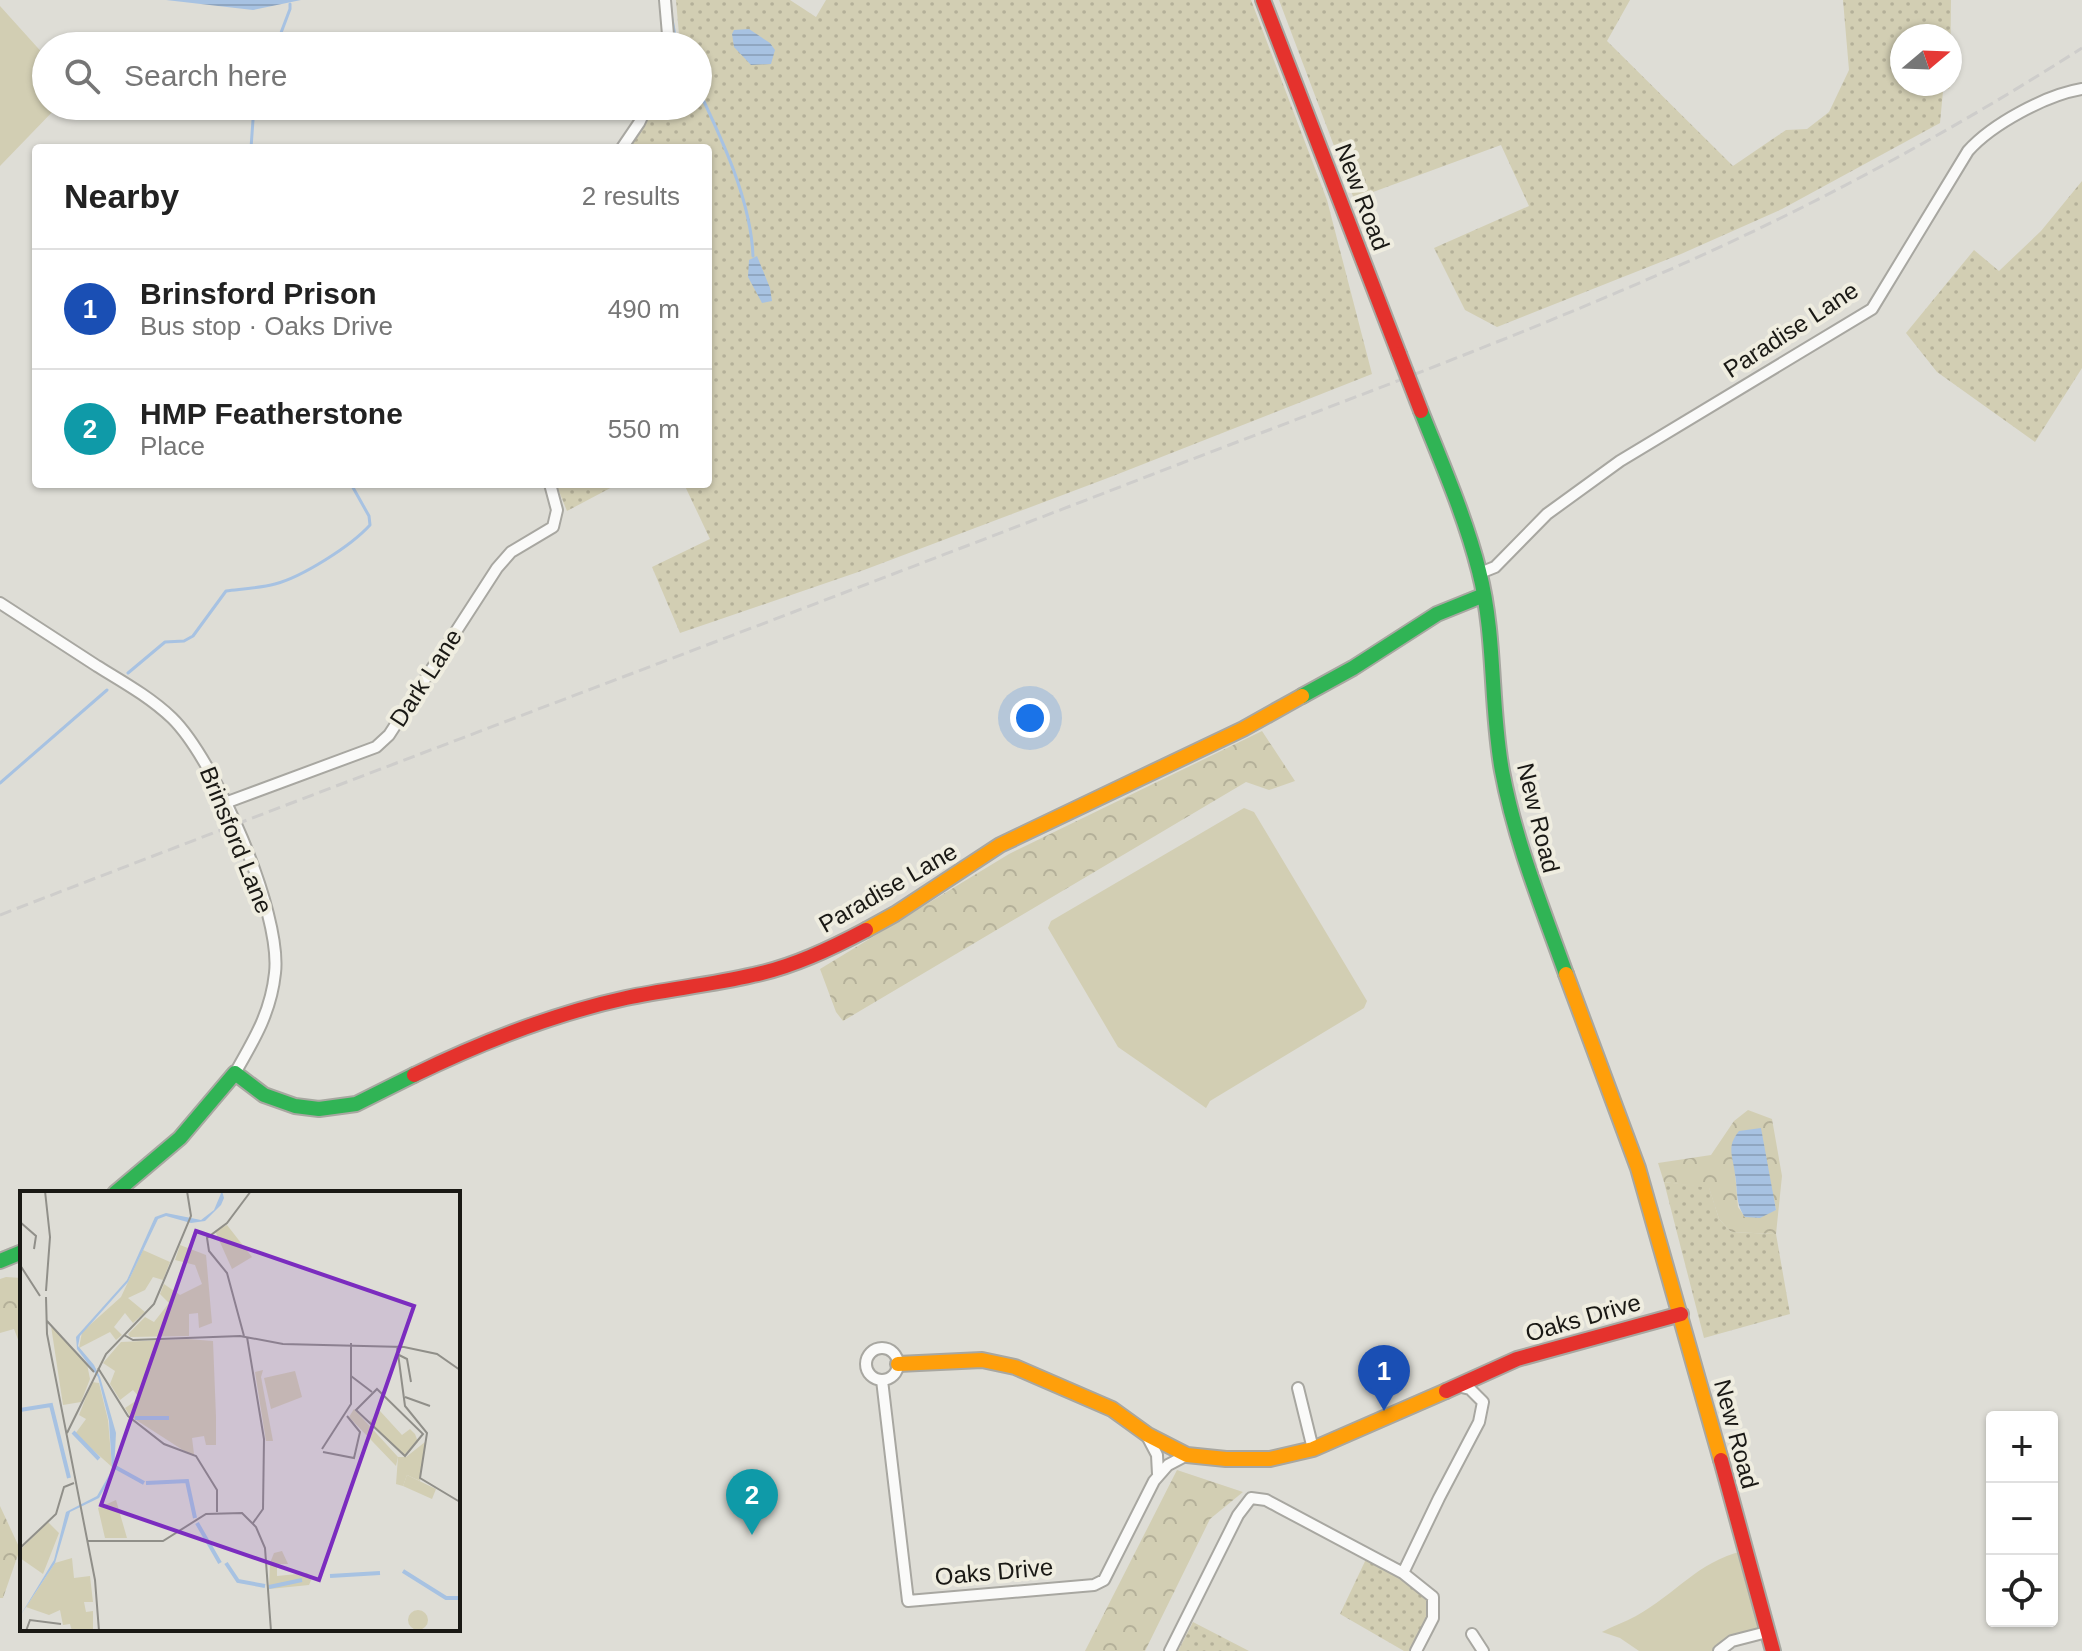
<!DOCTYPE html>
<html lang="en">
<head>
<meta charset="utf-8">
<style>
	:root { --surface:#fff; --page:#f2f2f2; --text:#222; --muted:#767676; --line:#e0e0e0; --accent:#0b8043 }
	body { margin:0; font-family:Helvetica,sans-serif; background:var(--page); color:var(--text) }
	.controls { position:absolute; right:24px; bottom:24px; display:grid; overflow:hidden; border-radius:8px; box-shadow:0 2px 6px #0004 }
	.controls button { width:72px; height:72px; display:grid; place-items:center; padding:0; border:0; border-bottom:2px solid var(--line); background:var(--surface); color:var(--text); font:40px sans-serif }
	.compass { position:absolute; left:1890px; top:24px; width:72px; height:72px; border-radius:50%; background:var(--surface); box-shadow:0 2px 6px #0004; rotate:71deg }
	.you { position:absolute; left:1030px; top:718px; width:28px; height:28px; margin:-20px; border:6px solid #fff; border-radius:50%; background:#1a73e8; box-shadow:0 0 0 12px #1a73e833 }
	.badge { display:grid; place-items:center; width:52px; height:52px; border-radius:50%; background:var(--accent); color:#fff; font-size:26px; font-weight:700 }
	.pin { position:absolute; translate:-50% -66px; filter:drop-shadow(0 2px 4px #0008) }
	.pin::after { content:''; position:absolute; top:42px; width:28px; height:24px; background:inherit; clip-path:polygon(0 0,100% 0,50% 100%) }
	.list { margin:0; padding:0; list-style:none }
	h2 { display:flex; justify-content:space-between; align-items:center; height:104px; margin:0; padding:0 32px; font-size:34px }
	h2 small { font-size:26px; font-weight:400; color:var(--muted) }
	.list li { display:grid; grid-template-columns:52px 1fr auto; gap:24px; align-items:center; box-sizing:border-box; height:120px; padding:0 32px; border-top:2px solid var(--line) }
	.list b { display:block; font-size:30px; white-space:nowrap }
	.list p { margin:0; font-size:26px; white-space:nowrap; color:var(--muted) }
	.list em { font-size:26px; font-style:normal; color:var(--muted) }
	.icon { flex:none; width:44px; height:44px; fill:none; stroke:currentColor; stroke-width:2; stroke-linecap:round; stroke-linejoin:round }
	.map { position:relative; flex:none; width:2082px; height:1651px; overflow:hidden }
	.search { position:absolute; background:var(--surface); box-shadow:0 2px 6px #0004; left:32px; top:32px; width:680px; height:88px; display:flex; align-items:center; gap:20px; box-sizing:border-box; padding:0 28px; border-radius:44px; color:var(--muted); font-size:30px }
	.panel { position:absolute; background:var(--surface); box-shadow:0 2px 6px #0004; left:32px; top:144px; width:680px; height:344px; border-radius:8px }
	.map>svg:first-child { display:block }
	.grass { fill:url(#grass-dots); fill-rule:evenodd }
	.forest { fill:url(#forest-crowns); fill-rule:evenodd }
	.park { fill:#d2ceb3 }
	.water { fill:url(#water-rules) }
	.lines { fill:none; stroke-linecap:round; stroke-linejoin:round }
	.stream { stroke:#a7c2e2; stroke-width:3 }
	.street-casing { stroke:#a8a7a1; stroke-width:14 }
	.fast-casing { stroke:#a8a7a1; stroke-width:18 }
	.slow-casing { stroke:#a8a7a1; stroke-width:18 }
	.jam-casing { stroke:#a8a7a1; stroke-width:18 }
	.street { stroke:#fafaf9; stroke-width:10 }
	.fast { stroke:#30b455; stroke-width:14 }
	.slow { stroke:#ff9f0a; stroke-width:14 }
	.jam { stroke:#e5322d; stroke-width:14 }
	.rail { stroke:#cecdcb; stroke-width:3; stroke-dasharray:12 6; stroke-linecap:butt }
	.jam-bridge-casing { stroke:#a8a7a1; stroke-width:18; stroke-linecap:butt }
	.jam-bridge { stroke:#e5322d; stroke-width:14 }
	.labels { text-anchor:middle; stroke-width:8; stroke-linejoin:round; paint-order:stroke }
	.street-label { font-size:24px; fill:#1a1915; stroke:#efede0 }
	.inset-river { fill:none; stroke:#a7c2e2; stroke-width:4 }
	.inset-road { fill:none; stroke:#908f89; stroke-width:2 }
	.view { fill:#7b2cbf; fill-opacity:0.15; stroke:#7b2cbf; stroke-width:4 }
	.inset-edge { fill:none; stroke:#1a1915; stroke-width:4 }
</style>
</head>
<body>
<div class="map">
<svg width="2082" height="1651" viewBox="0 0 2082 1651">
	<defs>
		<pattern id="grass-dots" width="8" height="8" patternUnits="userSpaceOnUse" patternTransform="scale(2)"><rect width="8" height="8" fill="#d2ceb3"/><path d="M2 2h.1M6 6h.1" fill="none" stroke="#b4b099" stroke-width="1.8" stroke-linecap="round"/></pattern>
		<pattern id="forest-crowns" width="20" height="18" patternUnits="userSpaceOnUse" patternTransform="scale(2)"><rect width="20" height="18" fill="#d2ceb3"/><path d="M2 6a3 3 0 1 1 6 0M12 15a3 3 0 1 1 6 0" fill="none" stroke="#b4b099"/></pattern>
		<pattern id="water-rules" width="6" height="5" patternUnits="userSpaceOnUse" patternTransform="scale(2)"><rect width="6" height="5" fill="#a7c2e2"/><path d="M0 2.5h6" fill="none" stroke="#8fa6c1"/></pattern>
	</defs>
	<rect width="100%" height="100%" fill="#deddd6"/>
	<!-- grass -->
	<path class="grass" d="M676,0H790L816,17L826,0H1251L1327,200L1372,374L1113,476L864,570L680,633L652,567L710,539L684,484H708V148H629L654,106H698V46H680Z
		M1279,0H1630L1607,41L1733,166L1786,130L1807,129L1829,112L1849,70L1843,0H1951L1950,88L1943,91L1940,123L1782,209L1681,254L1497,327L1465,310L1434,248L1529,206L1501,145L1354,199ZM1902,36H1950V84H1902Z
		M2082,181V368L2035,442L1937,372L1906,333L1974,250L1999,271L2041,231Z
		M556,484H618L567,511Z
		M1664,1182L1709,1187L1719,1219L1731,1232L1776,1234L1790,1314L1704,1338Z
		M1368,1555L1433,1597V1618L1416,1651H1404L1340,1614Z
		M1193,1622L1249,1651H1178Z"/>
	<!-- forest -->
	<path class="forest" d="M1262,731L1295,781L1269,790L1246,782L843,1021L836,1012L820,969L1009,854Z
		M1748,1110L1772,1119L1782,1176L1776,1234L1731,1232L1719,1219L1709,1188L1664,1182L1658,1163L1711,1155L1734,1121ZM1766,1163L1776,1210L1745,1217L1738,1207L1735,1172Z
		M6,1277L22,1278V1350L14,1329L0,1333V1279Z
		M1177,1470L1243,1492L1210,1519L1145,1651H1085Z
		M0,1506L20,1549L3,1598H0Z"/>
	<!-- park -->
	<path class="park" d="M0,6L46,57V106H58L0,166Z
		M1244,808L1254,812L1367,1001L1364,1008L1210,1101L1206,1108L1118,1047L1048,928L1051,921Z
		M1743,1551L1765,1629L1715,1651H1639L1620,1638L1602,1632C1613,1626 1625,1622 1636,1616C1676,1594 1697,1562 1743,1551Z"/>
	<!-- water -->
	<path class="water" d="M166,0H301L253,10Z
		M749,29L770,43L775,50L771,64L751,65L734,47L732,34L734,30Z
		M757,256L770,288L772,301L762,303L748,277L749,260Z
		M1761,1128L1776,1210L1760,1218L1745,1217C1735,1203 1738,1191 1735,1174C1733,1156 1726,1147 1739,1131Z"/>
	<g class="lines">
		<!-- stream -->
		<path class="stream" d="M671,14L677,46
			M276,46L290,9V4
			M698,89C722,139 751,201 753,256
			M251,148L254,106
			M128,673L165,642L184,641L193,636L226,591C242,589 260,588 275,584C302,577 351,546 370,525L369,516L351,484
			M0,783L107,690"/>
		<defs>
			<path id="street" d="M665,0L669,46
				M622,148L639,123L647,106
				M1480,573L1495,567L1547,514L1620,461L1872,309L1968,151C1992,124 2046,95 2082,89
				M0,603C32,624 65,645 97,666C123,682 150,697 172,718C215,760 282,913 275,973C271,1012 254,1040 235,1073
				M225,803L376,747L389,735L497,568L511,552L553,527L557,510L550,484
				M866 1364a16 16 0 1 1 32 0a16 16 0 1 1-32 0Z
				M882,1380L908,1601L1094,1585L1104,1580L1154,1481L1168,1465L1187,1455
				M1298,1388L1313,1449
				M1147,1436L1157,1455L1158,1474
				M1403,1573L1439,1498L1479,1422L1483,1402L1470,1389L1457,1386
				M1472,1634L1483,1651
				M1170,1651L1238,1515L1251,1498L1266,1500L1279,1507L1403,1573L1433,1597V1618L1416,1651
				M1719,1651L1732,1641L1767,1632"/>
			<path id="fast" d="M1421,411C1442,464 1465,516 1479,571C1496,637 1490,705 1502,771C1515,841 1542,907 1566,974
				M1302,696L1353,668L1437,614L1484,595
				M115,1193L180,1138L235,1073L264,1095L295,1106L319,1109L356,1104L414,1075
				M0,1261L22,1252"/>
			<path id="slow" d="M866,930L895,914L1000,845L1243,729L1302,696
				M1566,974L1638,1168L1721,1460
				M898,1364L982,1360L1015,1367L1112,1409L1148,1435L1187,1455L1226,1459H1270L1313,1449L1446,1391"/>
			<path id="jam" d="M1263,0L1399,354
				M414,1075C482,1042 552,1014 626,998C668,989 711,985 753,975C792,967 830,949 866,930
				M1446,1391L1517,1359L1681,1314
				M1721,1460L1773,1651"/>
		</defs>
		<!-- street casing -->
		<use href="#street" class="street-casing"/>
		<!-- fast casing -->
		<use href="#fast" class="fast-casing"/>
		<!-- slow casing -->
		<use href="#slow" class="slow-casing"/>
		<!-- jam casing -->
		<use href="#jam" class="jam-casing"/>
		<!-- street -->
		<use href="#street" class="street"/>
		<!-- fast -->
		<use href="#fast" class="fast"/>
		<!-- slow -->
		<use href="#slow" class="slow"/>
		<!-- jam -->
		<use href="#jam" class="jam"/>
		<!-- rail -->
		<path class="rail" d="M0,915C385,766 771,622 1156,473C1325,408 1496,346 1662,273C1807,210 1949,133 2082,48"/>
		<defs>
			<path id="jam-bridge" d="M1399,354L1421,411"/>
		</defs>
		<!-- jam-bridge casing -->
		<use href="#jam-bridge" class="jam-bridge-casing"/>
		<!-- jam-bridge -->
		<use href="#jam-bridge" class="jam-bridge"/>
	</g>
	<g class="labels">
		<!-- street labels -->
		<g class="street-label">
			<text transform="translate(1362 197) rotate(69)" y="8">New Road</text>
			<text transform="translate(1791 330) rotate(-33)" y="8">Paradise Lane</text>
			<text transform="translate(426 678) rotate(-57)" y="8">Dark Lane</text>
			<text transform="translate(1538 818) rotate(76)" y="8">New Road</text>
			<text transform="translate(236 840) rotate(68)" y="8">Brinsford Lane</text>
			<text transform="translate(888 888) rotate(-30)" y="8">Paradise Lane</text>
			<text transform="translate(1583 1318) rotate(-16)" y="8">Oaks Drive</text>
			<text transform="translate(1736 1434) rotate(75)" y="8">New Road</text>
			<text transform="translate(994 1572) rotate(-5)" y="8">Oaks Drive</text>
		</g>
	</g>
	<!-- overview -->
	<g transform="translate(20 1191)">
		<rect width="440" height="440" fill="#deddd6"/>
		<path d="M207,34L232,66L212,78L195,40ZM160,54L186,64L192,132L179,137L178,122L169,123V145L110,146L108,143L125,126L134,131L149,112L140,103L144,93L160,104L182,93L175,74L155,69ZM123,59L150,71L143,89L133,86L125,99L108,107L125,121L113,132L105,122L94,136L102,144L96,149L90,141L59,157L62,141L101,106ZM31,135L67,173L70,188L61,211L43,214ZM168,148L193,150L196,226V254H186L184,245L172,247L174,263H169L110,225L105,217L120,207L113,199L100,209L90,193L95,180L83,172L101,151ZM72,191L79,192L88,229L92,276L55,243L66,228L59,224ZM360,220L382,244L390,238L395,243L398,251L384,264L349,231ZM405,251L400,290L387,284L383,295L376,293L378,266H386ZM28,331L39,342L23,383L0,367V359ZM52,367L54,387L70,385L73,411H64L66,421L73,420V440H52L50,433L43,434L40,419L29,424L6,416L35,372Z" fill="#d2ceb3"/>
		<path d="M243,179L241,186L253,250H246L235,181ZM334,218L378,266L376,275L329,226ZM387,284L416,298L412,308L383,295ZM262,360L268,373H257V385L287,382L292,387L289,394L249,398L250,372L254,362ZM388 429a10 10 0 1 1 20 0a10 10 0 1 1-20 0Z" fill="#d2ceb3"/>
		<path d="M275,180L282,206L251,218L244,187ZM96,309L107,347H85L78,317Z" fill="#d2ceb3"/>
		<path d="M202,0L204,7L201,14L185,30L171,32L146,25L138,28L108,91L60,145L58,155L74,174L80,186L96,242L94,281L79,307L50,321L35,372L0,425L34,369L46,321L77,305L92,279L89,230L78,186L57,158L56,146L107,89L135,26L146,22L181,29L194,19Z" fill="#a7c2e2"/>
		<path class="inset-river" d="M0,219L31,214L49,287M115,227H149M53,241L79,268M95,276L124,292M126,292L167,290L175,327M177,332L200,372M206,372L218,390L245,395M383,380L426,407H440M310,385L360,382M249,396L282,389"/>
		<path class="inset-road" d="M25,0L30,46L26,100M0,31L16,45L14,58M0,74L20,105M26,106L27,143L75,389L79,440M27,130L74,181M104,144L113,149L220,145L263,153L384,156L417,163L440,179M224,145L207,82L189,60L187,47L207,32L231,0M227,146L244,248L243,318L233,332M377,155L385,215L407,242L400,287L440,311M377,163L387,168L391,191M78,177L108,225L144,253L176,265L197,299V321M331,185L352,201M357,198L403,243L385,265L336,219ZM385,206L410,215M47,242L86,163L134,113L171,25L167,0M302,258L331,213V152M303,261L334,267L340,241L327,225M68,350H143L186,323L222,322L236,336L245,357L251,440M0,357L36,323L44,296L54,292M6,440L10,429L41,433"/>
		<path class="view" d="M176,40L394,115L299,389L81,314Z"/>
		<rect width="440" height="440" class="inset-edge"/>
	</g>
</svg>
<div class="controls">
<button>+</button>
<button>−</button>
<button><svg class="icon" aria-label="locate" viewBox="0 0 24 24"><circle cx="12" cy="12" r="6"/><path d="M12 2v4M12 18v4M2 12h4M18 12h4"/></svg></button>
</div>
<svg class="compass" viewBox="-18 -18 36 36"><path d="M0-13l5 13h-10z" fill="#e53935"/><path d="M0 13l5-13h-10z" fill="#767676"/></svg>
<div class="you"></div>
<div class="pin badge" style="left:1384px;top:1411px;background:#1a4fb4">1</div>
<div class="pin badge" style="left:752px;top:1535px;background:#0f9aa8">2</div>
<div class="search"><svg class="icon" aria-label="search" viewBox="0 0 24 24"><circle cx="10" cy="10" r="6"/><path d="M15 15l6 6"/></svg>Search here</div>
<section class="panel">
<h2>Nearby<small>2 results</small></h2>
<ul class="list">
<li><span class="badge" style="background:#1a4fb4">1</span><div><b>Brinsford Prison</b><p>Bus stop · Oaks Drive</p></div><em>490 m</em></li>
<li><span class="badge" style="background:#0f9aa8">2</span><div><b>HMP Featherstone</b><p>Place</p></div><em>550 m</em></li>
</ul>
</section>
</div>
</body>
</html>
